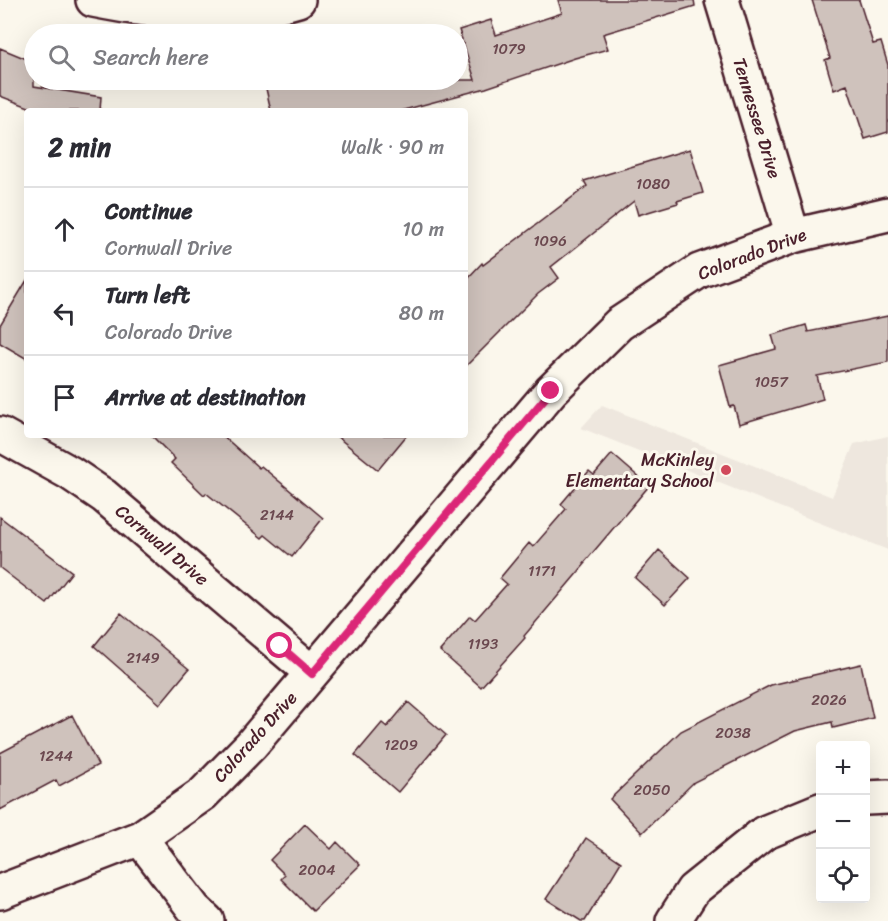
<!DOCTYPE html>
<html lang="en">
<head>
<meta charset="utf-8">
<style>
	:root { --surface:#fff; --page:#f2f2f3; --text:#2b2b33; --muted:#7c7c81; --line:#e1e1e2 }
	body { margin:0; font-family:Sriracha,sans-serif; background:var(--page); color:var(--text) }
	.controls { position:absolute; right:18px; bottom:18px; display:grid; overflow:hidden; border-radius:6px; box-shadow:0 6px 24px #0002 }
	.controls button { width:54px; height:54px; display:grid; place-items:center; padding:0; border:0; border-bottom:2px solid var(--line); background:var(--surface); color:var(--text); font:30px sans-serif }
	.stop { position:absolute; width:18px; height:18px; margin:-14px; border:4px solid #db2777; border-radius:50%; background:#fff }
	.stop.end { background:#db2777; border-color:#fff; box-shadow:0 2px 6px #0008 }
	.list { margin:0; padding:0; list-style:none }
	h2 { display:flex; justify-content:space-between; align-items:center; height:78px; margin:0; padding:0 24px; font-size:26px }
	h2 small { font-size:20px; font-weight:400; color:var(--muted) }
	.list li { display:grid; grid-template-columns:39px 1fr auto; gap:18px; align-items:center; box-sizing:border-box; height:84px; padding:0 24px; border-top:2px solid var(--line) }
	.list b { display:block; font-size:22px; white-space:nowrap }
	.list p { margin:0; font-size:20px; white-space:nowrap; color:var(--muted) }
	.list em { font-size:20px; font-style:normal; color:var(--muted) }
	.icon { flex:none; width:33px; height:33px; fill:none; stroke:currentColor; stroke-width:2; stroke-linecap:round; stroke-linejoin:round }
	.map { position:relative; flex:none; width:888px; height:921px; overflow:hidden }
	.search { position:absolute; background:var(--surface); box-shadow:0 6px 24px #0002; left:24px; top:24px; width:444px; height:66px; display:flex; align-items:center; gap:15px; box-sizing:border-box; padding:0 21px; border-radius:33px; color:var(--muted); font-size:22px }
	.panel { position:absolute; background:var(--surface); box-shadow:0 6px 24px #0002; left:24px; top:108px; width:444px; height:330px; border-radius:6px }
	.map>svg:first-child { display:block }
	.built { fill:#eee7de }
	.building { fill:#cfc2bc; stroke:#4a1f2b; stroke-width:1.5 }
	.lines { fill:none; stroke-linecap:round; stroke-linejoin:round }
	.minor-casing { stroke:#4a1f2b; stroke-width:38 }
	.minor { stroke:#fbf7ec; stroke-width:33 }
	.route { stroke:#db2777; stroke-width:8 }
	.poi-dot { fill:#d1495b; stroke:#fbf7ec; stroke-width:2 }
	.labels { text-anchor:middle; stroke-width:6; stroke-linejoin:round; paint-order:stroke }
	.number-label { font-size:15px; fill:#6b484f }
	.street-label { font-size:18px; fill:#4a1f2b; stroke:#fbf7ec }
	.poi-label { font-size:18px; fill:#4a1f2b; stroke:#fbf7ec; text-anchor:end }
</style>
</head>
<body>
<div class="map">
<svg width="888" height="921" viewBox="0 0 888 921">
	<rect width="100%" height="100%" fill="#fbf7ec"/>
	<filter id="ink" filterUnits="userSpaceOnUse"><feTurbulence type="fractalNoise" baseFrequency=".0167" numOctaves="2"/><feDisplacementMap in="SourceGraphic" scale="12" xChannelSelector="R" yChannelSelector="G"/><feConvolveMatrix kernelMatrix="1 2 1 2 8 2 1 2 1" color-interpolation-filters="sRGB"/></filter>
	<g filter="url(#ink)">
		<!-- built -->
		<path class="built" d="M602,405L832,497L854,444L888,436V550L581,428Z"/>
		<!-- building -->
		<path class="building" d="M558,0H694L695,6L603,34L608,49L575,58L486,88L400,111H271L265,84L284,80H475L459,30L491,20L496,35L562,13Z
			M812,0H859L873,44L881,42L888,65V132L865,139L847,85L834,90L825,60L830,58Z
			M0,48L34,62V86L101,97L100,111H39L0,96Z
			M690,149L703,193L677,201L678,203L638,215L634,201L551,267L559,278L538,294L465,367V281L482,263L483,265L587,186L584,181Z
			M27,280V359L0,343V325Z
			M888,316V362L817,376L823,399L739,424L734,406L730,407L719,365L776,349L772,335L806,325L808,332Z
			M151,435H222L259,468L261,466L323,518L292,557L265,535L262,538L206,493L204,495L171,463L175,459Z
			M335,435H407L378,470Z
			M612,454L649,486L584,563L585,564L524,636L525,638L481,687L440,651L470,616L475,620L507,584L500,578L529,543L533,547L566,509L561,504L589,471L594,475Z
			M0,517L72,572L47,604L0,568Z
			M659,550L690,578L665,605L635,578Z
			M121,613L189,669L160,704L94,646Z
			M861,664L873,718L833,728L832,722L795,731L694,782L642,833L610,799L681,731L771,685Z
			M408,702L446,735L398,792L355,755L382,723L387,727Z
			M72,715L98,765L59,786L56,780L0,810V753Z
			M305,824L331,849L337,842L360,865L313,911L281,879L285,875L270,860Z
			M586,838L621,862L585,921H581L546,899Z"/>
		<g class="lines">
			<defs>
				<path id="minor" d="M93,0C162,14 229,21 298,0
					M722,0L793,236
					M0,434L70,473L104,496L312,673
					M866,798L888,797
					M140,838L194,909L207,921
					M0,892L140,838L203,794L251,745L551,391L619,324L699,271L793,236L888,214
					M673,921L693,890L764,833L820,810"/>
			</defs>
			<!-- minor casing -->
			<use href="#minor" class="minor-casing"/>
			<!-- minor -->
			<use href="#minor" class="minor"/>
		</g>
	</g>
	<g class="lines" filter="url(#ink)">
		<!-- route -->
		<path class="route" d="M280,646L312,674L551,391"/>
	</g>
	<!-- markers -->
	<circle class="poi-dot" cx="726" cy="470" r="6"/>
	<g class="labels">
		<!-- number labels -->
		<g class="number-label">
			<text x="509" y="54">1079</text>
			<text x="653" y="189">1080</text>
			<text x="550" y="246">1096</text>
			<text x="771" y="387">1057</text>
			<text x="277" y="520">2144</text>
			<text x="542" y="576">1171</text>
			<text x="483" y="649">1193</text>
			<text x="143" y="663">2149</text>
			<text x="829" y="705">2026</text>
			<text x="733" y="738">2038</text>
			<text x="401" y="750">1209</text>
			<text x="56" y="761">1244</text>
			<text x="652" y="795">2050</text>
			<text x="317" y="875">2004</text>
		</g>
		<!-- street labels -->
		<g class="street-label">
			<text transform="translate(757 118) rotate(73)" y="6">Tennessee Drive</text>
			<text transform="translate(752 254) rotate(-21)" y="6">Colorado Drive</text>
			<text transform="translate(162 545) rotate(40)" y="6">Cornwall Drive</text>
			<text transform="translate(255 737) rotate(-48)" y="6">Colorado Drive</text>
		</g>
		<!-- poi labels -->
		<g class="poi-label">
			<text x="714" y="466">McKinley<tspan x="714" dy="21">Elementary School</tspan></text>
		</g>
	</g>
</svg>
<div class="controls">
<button>+</button>
<button>−</button>
<button><svg class="icon" aria-label="locate" viewBox="0 0 24 24"><circle cx="12" cy="12" r="6"/><path d="M12 2v4M12 18v4M2 12h4M18 12h4"/></svg></button>
</div>
<div class="stop" style="left:280px;top:646px"></div>
<div class="stop end" style="left:551px;top:391px"></div>
<div class="search"><svg class="icon" aria-label="search" viewBox="0 0 24 24"><circle cx="10" cy="10" r="6"/><path d="M15 15l6 6"/></svg>Search here</div>
<section class="panel">
<h2>2 min<small>Walk · 90 m</small></h2>
<ul class="list">
<li><svg class="icon" aria-label="ahead" viewBox="0 0 24 24"><path d="M12 20V5M6 11l6-6 6 6"/></svg><div><b>Continue</b><p>Cornwall Drive</p></div><em>10 m</em></li>
<li><svg class="icon" aria-label="left" viewBox="0 0 24 24"><path d="M17 20v-9H6M10 6l-5 5 5 5"/></svg><div><b>Turn left</b><p>Colorado Drive</p></div><em>80 m</em></li>
<li><svg class="icon" aria-label="arrive" viewBox="0 0 24 24"><path d="M6 21V4h12l-3 4 3 4H6"/></svg><div><b>Arrive at destination</b></div></li>
</ul>
</section>
</div>
</body>
</html>
